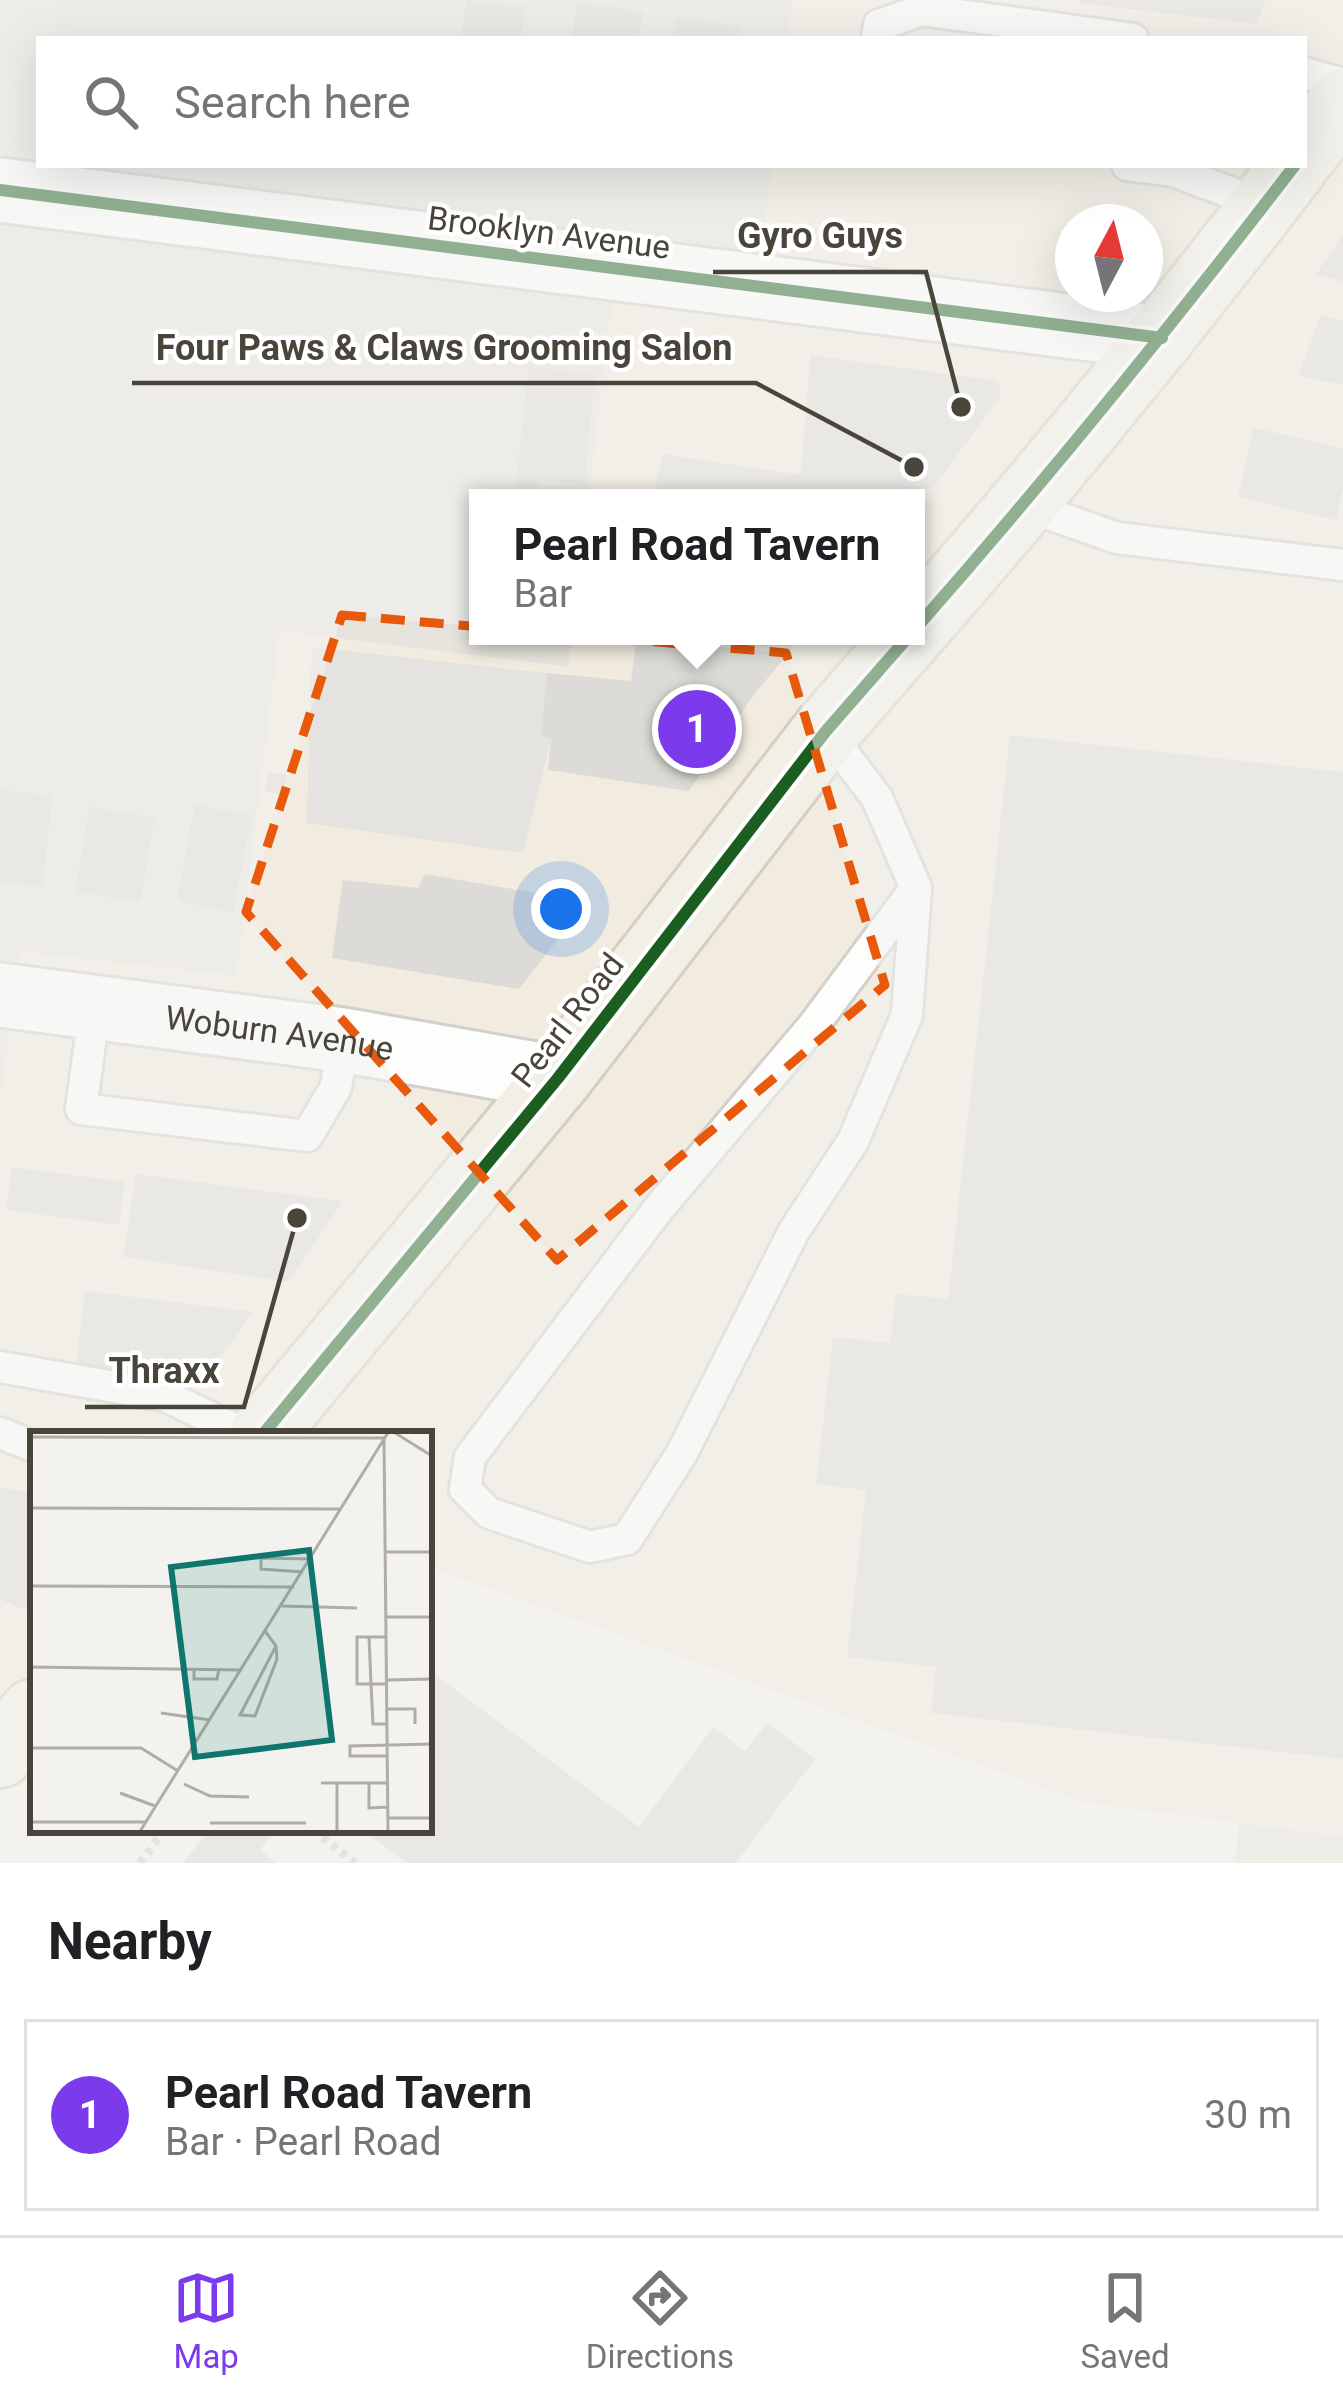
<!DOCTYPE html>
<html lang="en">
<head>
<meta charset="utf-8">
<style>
	:root { --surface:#fff; --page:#f6f6f6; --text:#202124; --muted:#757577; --line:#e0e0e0; --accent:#7c3aed }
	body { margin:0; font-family:Roboto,sans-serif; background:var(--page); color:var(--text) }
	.compass { position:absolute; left:1055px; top:204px; width:108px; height:108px; border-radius:50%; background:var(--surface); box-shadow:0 12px 48px #0002; rotate:7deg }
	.you { position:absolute; left:561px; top:909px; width:42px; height:42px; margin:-30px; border:9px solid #fff; border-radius:50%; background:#1a73e8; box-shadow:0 0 0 18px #1a73e833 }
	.badge { display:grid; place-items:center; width:78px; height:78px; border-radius:50%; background:var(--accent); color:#fff; font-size:39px; font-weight:700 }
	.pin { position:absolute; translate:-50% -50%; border:6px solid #fff; box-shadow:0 3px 12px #0006 }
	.popup { position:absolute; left:469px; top:489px; width:456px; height:156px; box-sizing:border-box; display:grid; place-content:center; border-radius:0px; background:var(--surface); filter:drop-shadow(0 3px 9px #0005); font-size:39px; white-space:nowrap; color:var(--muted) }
	.popup b { font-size:45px; color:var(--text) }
	.popup::after { content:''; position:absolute; left:50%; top:100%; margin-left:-24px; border:24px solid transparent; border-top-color:var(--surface) }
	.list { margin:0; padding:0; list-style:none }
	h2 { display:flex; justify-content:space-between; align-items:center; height:156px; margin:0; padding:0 48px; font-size:51px }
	h2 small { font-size:39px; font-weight:400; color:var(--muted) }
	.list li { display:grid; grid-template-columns:78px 1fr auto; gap:36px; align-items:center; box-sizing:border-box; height:192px; margin:0 24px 24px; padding:0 24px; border:3px solid var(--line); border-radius:0px }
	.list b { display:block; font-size:45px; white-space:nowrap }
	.list p { margin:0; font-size:39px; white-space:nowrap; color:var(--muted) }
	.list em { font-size:39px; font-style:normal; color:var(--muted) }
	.icon { flex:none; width:66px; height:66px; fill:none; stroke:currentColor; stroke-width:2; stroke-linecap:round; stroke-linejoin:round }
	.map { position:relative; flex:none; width:1343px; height:1863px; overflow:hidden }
	.search { position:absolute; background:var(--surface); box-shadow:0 12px 48px #0002; left:36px; right:36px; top:36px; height:132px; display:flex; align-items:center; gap:30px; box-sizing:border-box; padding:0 42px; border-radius:0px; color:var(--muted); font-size:45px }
	.sheet { height:372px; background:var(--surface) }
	nav { display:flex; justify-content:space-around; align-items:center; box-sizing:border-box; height:168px; border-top:3px solid var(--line); background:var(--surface); font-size:33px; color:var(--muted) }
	nav a { display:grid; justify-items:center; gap:6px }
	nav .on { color:var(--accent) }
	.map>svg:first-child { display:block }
	.residential { fill:#e7e4dd }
	.commercial { fill:#f1ecdf; fill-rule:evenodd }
	.parking { fill:#e5e3df }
	.building { fill:#dddbd7 }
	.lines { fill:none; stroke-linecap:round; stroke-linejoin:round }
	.lane-casing { stroke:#d1d0cc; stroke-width:36 }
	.street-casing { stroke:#d1d0cc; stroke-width:69 }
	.primary-casing { stroke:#d5cfbc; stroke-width:72 }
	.path { stroke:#d3d2cc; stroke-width:8; stroke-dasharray:6 6; stroke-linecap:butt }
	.lane { stroke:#fdfdfc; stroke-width:30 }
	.street { stroke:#fdfdfc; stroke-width:63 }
	.primary { stroke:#f1efe6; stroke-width:66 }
	.cycleway-casing { stroke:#fff; stroke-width:20 }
	.cycleway { stroke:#1b5e20; stroke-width:12 }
	.marked { fill:none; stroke:#e8590c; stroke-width:9; stroke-dasharray:24 15; stroke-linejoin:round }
	.labels { text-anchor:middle; stroke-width:9; stroke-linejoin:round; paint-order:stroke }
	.street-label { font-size:33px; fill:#4a453a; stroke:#fff }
	.inset-road { fill:none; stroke:#afada6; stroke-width:3 }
	.view { fill:#0f766e; fill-opacity:0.15; stroke:#0f766e; stroke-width:6 }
	.inset-edge { fill:none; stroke:#4a453a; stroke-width:6 }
	.leader { fill:none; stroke:#4a453a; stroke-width:4.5 }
	.callout-dot { fill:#4a453a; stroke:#fff; stroke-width:4.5 }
	.callout-label { font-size:36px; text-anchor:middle; font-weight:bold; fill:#4a453a; stroke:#fff; stroke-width:9; stroke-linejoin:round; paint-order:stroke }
</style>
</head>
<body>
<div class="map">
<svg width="1343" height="1863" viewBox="0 0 1343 1863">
	<rect width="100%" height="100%" fill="#f3f2ee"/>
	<!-- residential -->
	<path class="residential" d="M0,0H793L788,39H39V165H772L757,286L616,269L589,498H478V636H572L569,667L280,632L237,977L22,952L0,1102Z
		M1239,1823L1343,1836V1863H1235Z"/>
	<!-- commercial -->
	<path class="commercial" d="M793,0H1343V1836L1086,1803L429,1567V1434H33V1714L0,1754V1102L22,952L237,976L280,631L568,667L572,636H916V498H589L616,268L757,286L772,165H1304V39H788ZM1073,222H1145V294H1073Z"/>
	<!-- parking -->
	<path class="parking" d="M311,647L547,673L541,735L551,739L523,853L307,823Z"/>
	<!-- building -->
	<path class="building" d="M466,0L525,6L521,39H461Z
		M1079,0H1266L1256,24L1079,3Z
		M577,2L643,11L639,39H572Z
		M677,18L739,27L737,39H674Z
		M1343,234V282L1316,274Z
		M1320,315L1343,320V385L1299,376Z
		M810,355L998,381L1001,396L933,488L915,493L911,498H654L662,454L801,475Z
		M529,367L595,374L584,484L538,480L536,497L515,494Z
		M1254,428L1343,448V490L1336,520L1238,497Z
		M637,636H803L755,693L689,791L548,770L551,739L541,735L547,673L631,681Z
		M1010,735L1343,772V1759L931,1713L936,1667L847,1657L866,1490L816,1484L833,1337L890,1343L896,1294L948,1299Z
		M268,772L288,775L284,795L265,792Z
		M0,790L52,796L43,887L0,883Z
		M195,805L252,815L233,912L177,901Z
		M89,807L154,817L141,902L76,892Z
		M425,874L587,902L519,989L332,958L343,880L418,888Z
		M12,1167L125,1182L119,1225L6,1210Z
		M136,1174L343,1201L289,1282L123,1257Z
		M85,1291L253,1312L199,1387L75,1372Z
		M0,1487L33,1493V1597L24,1610L0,1599Z
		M429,1670L639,1827L713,1727L745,1751L767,1723L815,1759L736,1863H407L363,1830H429Z
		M209,1830H275L260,1850L276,1863H183Z"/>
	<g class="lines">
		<defs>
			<path id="lane" d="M877,39L879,25L922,10L1133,39
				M1304,73L1343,84
				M1127,165L1173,171L1264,205
				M1024,505L1117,538L1343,565
				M826,731L877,798L916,888L907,1015L853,1141L794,1231L682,1453L627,1539L590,1547L489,1513L465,1489L470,1457L659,1208L813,1026L916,888
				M95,1007L81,1109L307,1136L336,1087L343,1040
				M0,1367L166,1396L244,1434
				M0,1433L33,1446"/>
			<g id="street">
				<path d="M0,190L1162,338"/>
				<path id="s1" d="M0,995L343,1040L558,1078"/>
			</g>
			<path id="primary" d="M1304,153L1343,102
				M916,628C1048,478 1173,324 1295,165
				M263,1434L558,1078L826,731L909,636
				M0,1754L33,1713"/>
		</defs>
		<!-- lane casing -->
		<use href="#lane" class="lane-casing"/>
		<!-- street casing -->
		<use href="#street" class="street-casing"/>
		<!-- primary casing -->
		<use href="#primary" class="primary-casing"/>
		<!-- path -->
		<path class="path" d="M313,1830L355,1863
			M140,1863L160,1836"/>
		<!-- lane -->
		<use href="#lane" class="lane"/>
		<!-- street -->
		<use href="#street" class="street"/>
		<!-- primary -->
		<use href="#primary" class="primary"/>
		<defs>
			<path id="cycleway" d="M0,190L1162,338
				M916,628C1048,478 1173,324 1295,165
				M263,1434L558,1078L826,731L909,636"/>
		</defs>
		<!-- cycleway casing -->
		<use href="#cycleway" class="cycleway-casing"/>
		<!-- cycleway -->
		<use href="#cycleway" class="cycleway"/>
	</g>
	<!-- marked area -->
	<path d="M0 0H1343V1863H0ZM342,615L786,653L885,985L557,1260L246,912Z" fill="#f3f2ee" fill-opacity=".55" fill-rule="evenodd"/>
	<path class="marked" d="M342,615L786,653L885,985L557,1260L246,912Z"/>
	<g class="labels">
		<!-- street labels -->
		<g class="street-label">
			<text transform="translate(549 232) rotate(7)" y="12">Brooklyn Avenue</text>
			<text transform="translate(567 1020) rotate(-52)" y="12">Pearl Road</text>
			<text dy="12" stroke="none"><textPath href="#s1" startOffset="282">Woburn Avenue</textPath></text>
		</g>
	</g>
	<!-- overview -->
	<g transform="translate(30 1431)">
		<rect width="402" height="402" fill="#f3f2ee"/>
		<path class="inset-road" d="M362,0L402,25M0,6L355,7M354,8L358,402M0,77L310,78M354,121H402M273,141L231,138V127L281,128M0,155L264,156M252,175L327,177M356,186H402M235,200L246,215L247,228L225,285L210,284L246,215M339,206L341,253H356M356,206H327V253H341L343,293H356M0,236L212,239M164,238V248H187L189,238M356,249L402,248M356,278H385V293M131,282L180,289M0,317H111L148,340M356,325H320V315L402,313M291,352H357M307,352V402M339,352V377L357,376M154,353L180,365L219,366M90,362L125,375M358,387H402M0,391H115M180,392H276M109,402L359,0"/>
		<path class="view" d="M279,119L302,309L165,326L141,136Z"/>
		<rect width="402" height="402" class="inset-edge"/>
	</g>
	<!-- callouts -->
	<path class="leader" d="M961 407L926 272H713M914 467L756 383H132M297 1218L244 1407H85"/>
	<g class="callout-dot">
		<circle cx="961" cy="407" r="12"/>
		<circle cx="914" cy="467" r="12"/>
		<circle cx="297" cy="1218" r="12"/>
	</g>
	<g class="callout-label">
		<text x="820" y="248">Gyro Guys</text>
		<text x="444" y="360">Four Paws &amp; Claws Grooming Salon</text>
		<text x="164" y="1383">Thraxx</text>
	</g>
</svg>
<svg class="compass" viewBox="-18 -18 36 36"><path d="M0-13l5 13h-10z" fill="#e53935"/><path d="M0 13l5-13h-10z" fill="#757577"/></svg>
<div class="you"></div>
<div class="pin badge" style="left:697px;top:729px">1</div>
<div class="popup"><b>Pearl Road Tavern</b>Bar</div>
<div class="search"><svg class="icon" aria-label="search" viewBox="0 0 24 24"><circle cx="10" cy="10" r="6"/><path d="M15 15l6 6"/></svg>Search here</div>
</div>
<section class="sheet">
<h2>Nearby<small></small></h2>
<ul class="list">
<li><span class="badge">1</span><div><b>Pearl Road Tavern</b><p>Bar · Pearl Road</p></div><em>30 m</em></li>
</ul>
</section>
<nav>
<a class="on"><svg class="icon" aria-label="map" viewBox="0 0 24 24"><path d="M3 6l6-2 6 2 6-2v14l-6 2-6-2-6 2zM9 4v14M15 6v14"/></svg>Map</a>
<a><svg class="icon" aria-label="directions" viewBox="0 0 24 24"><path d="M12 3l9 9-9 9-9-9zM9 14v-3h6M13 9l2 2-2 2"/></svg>Directions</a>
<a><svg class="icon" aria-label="saved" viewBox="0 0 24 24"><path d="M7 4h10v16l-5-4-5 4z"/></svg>Saved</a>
</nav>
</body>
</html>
